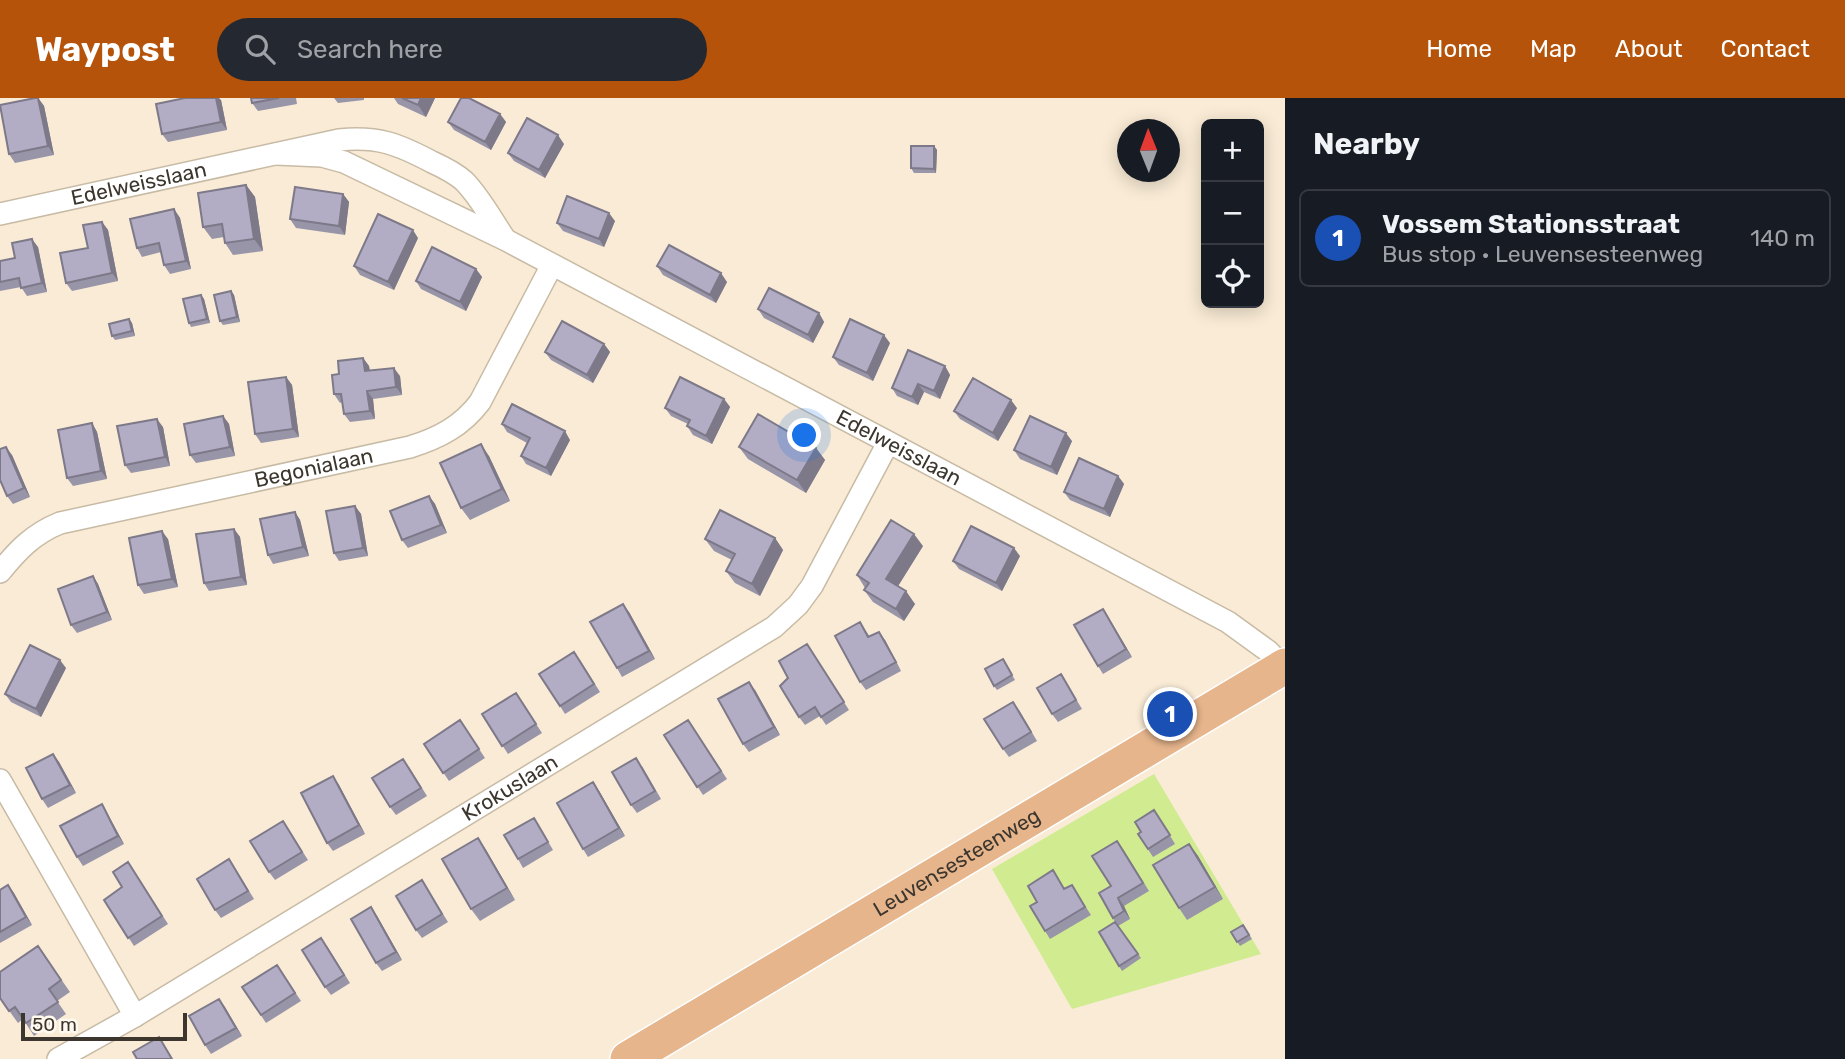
<!DOCTYPE html>
<html lang="en">
<head>
<meta charset="utf-8">
<style>
	:root { --surface:#171b24; --page:#242831; --text:#f1f3f6; --muted:#9ea1a6; --line:#363941; --accent:#b45309 }
	body { margin:0; font-family:Rubik,sans-serif; background:var(--page); color:var(--text) }
	.controls { position:absolute; right:21px; top:21px; display:grid; overflow:hidden; border-radius:10px; box-shadow:0 4px 18px #0003 }
	.controls button { width:63px; height:63px; display:grid; place-items:center; padding:0; border:0; border-bottom:2px solid var(--line); background:var(--surface); color:var(--text); font:35px sans-serif }
	.compass { position:absolute; left:1117px; top:21px; width:63px; height:63px; border-radius:50%; background:var(--surface); box-shadow:0 4px 18px #0003; rotate:359deg }
	.scale { position:absolute; left:21px; bottom:18px; width:166px; box-sizing:border-box; padding-left:7px; border:4px solid #3c362e; border-top:0; font-size:19px; line-height:24px; white-space:nowrap; color:#3c362e; -webkit-text-stroke:5px #fff9f0; paint-order:stroke }
	.you { position:absolute; left:805px; top:338px; width:24px; height:24px; margin:-18px; border:5px solid #fff; border-radius:50%; background:#1a73e8; box-shadow:0 0 0 10px #1a73e833 }
	.badge { display:grid; place-items:center; width:46px; height:46px; border-radius:50%; background:var(--accent); color:#fff; font-size:23px; font-weight:700 }
	.pin { position:absolute; translate:-50% -50%; border:4px solid #fff; box-shadow:0 2px 7px #0006 }
	.list { margin:0; padding:0; list-style:none }
	h2 { display:flex; justify-content:space-between; align-items:center; height:91px; margin:0; padding:0 28px; font-size:30px }
	h2 small { font-size:23px; font-weight:400; color:var(--muted) }
	.list li { display:grid; grid-template-columns:46px 1fr auto; gap:21px; align-items:center; box-sizing:border-box; height:98px; margin:0 14px 14px; padding:0 14px; border:2px solid var(--line); border-radius:10px }
	.list b { display:block; font-size:26px; white-space:nowrap }
	.list p { margin:0; font-size:23px; white-space:nowrap; color:var(--muted) }
	.list em { font-size:23px; font-style:normal; color:var(--muted) }
	.icon { flex:none; width:38px; height:38px; fill:none; stroke:currentColor; stroke-width:2; stroke-linecap:round; stroke-linejoin:round }
	.map { position:relative; flex:none; width:1285px; height:961px; overflow:hidden }
	header { display:flex; align-items:center; gap:42px; box-sizing:border-box; height:98px; padding:0 35px; background:var(--accent); color:#fff }
	header strong { font-size:33px }
	nav { display:flex; gap:38px; margin-inline-start:auto; font-size:24px }
	.search { width:490px; height:63px; background:var(--page); display:flex; align-items:center; gap:18px; box-sizing:border-box; padding:0 24px; border-radius:38px; color:var(--muted); font-size:26px }
	main { display:flex }
	aside { flex:1; background:var(--surface) }
	.map>svg:first-child { display:block }
	.green { fill:#d1eb91 }
	.lines { fill:none; stroke-linecap:round; stroke-linejoin:round }
	.minor-casing { stroke:#c8bba5; stroke-width:24 }
	.primary-casing { stroke:#fff; stroke-width:38 }
	.minor { stroke:#fff; stroke-width:21 }
	.primary { stroke:#e6b58c; stroke-width:35 }
	.wall { fill:#9995a9 }
	.shaded-wall { fill:#7d7989 }
	.building { fill:#b2adc4; stroke:#7d7989; stroke-width:2 }
	.labels { text-anchor:middle; stroke-width:5; stroke-linejoin:round; paint-order:stroke }
	.street-label { font-size:21px; fill:#3c362e; stroke:#fff9f0 }
</style>
</head>
<body>
<header>
<strong>Waypost</strong>
<div class="search"><svg class="icon" aria-label="search" viewBox="0 0 24 24"><circle cx="10" cy="10" r="6"/><path d="M15 15l6 6"/></svg>Search here</div>
<nav><a>Home</a><a>Map</a><a>About</a><a>Contact</a></nav>
</header>
<main>
<div class="map">
<svg width="1285" height="961" viewBox="0 0 1285 961">
	<rect width="100%" height="100%" fill="#f9ebd5"/>
	<!-- green -->
	<path class="green" d="M1154,676L1261,856L1072,911L992,771Z"/>
	<g class="lines">
		<defs>
			<g id="minor">
				<path id="s1" d="M276,56L322,58L344,64L506,142L1228,524L1268,553L1285,570"/>
				<path id="s2" d="M0,116L339,42C378,38 398,46 432,64C443,69 455,75 464,83C480,99 492,122 505,141"/>
				<path id="s3" d="M0,474C18,452 33,436 60,425L410,349C439,340 462,328 480,304L552,167"/>
				<path d="M0,682L135,918"/>
				<path id="s4" d="M58,961L135,918L774,529L798,507L812,488L888,345"/>
			</g>
			<g id="primary">
				<path id="s5" d="M628,961L1285,568"/>
			</g>
		</defs>
		<!-- minor casing -->
		<use href="#minor" class="minor-casing"/>
		<!-- primary casing -->
		<use href="#primary" class="primary-casing"/>
		<!-- minor -->
		<use href="#minor" class="minor"/>
		<!-- primary -->
		<use href="#primary" class="primary"/>
	</g>
	<!-- wall -->
	<path class="wall" d="M38,0L44,8L54,57L15,65L9,56Z
		M251,0H296L297,6L258,13L252,5Z
		M334,0H364V2L338,5Z
		M394,0H435L426,19L398,6Z
		M221,2L227,32L168,44L162,36Z
		M500,16L506,24L491,52L454,32L448,24Z
		M564,46L545,80L514,63L508,55Z
		M934,48L937,52L936,75H914L911,70Z
		M246,87L255,99L263,153L233,157L225,145L224,139L212,141L203,129Z
		M343,96L349,104L345,137L296,130L290,121Z
		M174,111L180,120L191,171L170,176L164,167L161,154L142,159L137,150Z
		M615,123L604,149L563,133L557,125Z
		M102,124L108,132L118,183L72,193L66,185L88,150Z
		M418,140L394,192L360,177L354,168Z
		M38,149L47,194L27,198L21,189L0,193V163L15,160Z
		M657,168L727,184L716,205L663,177Z
		M476,171L482,179L466,213L421,191L416,183Z
		M231,193L234,197L240,224L223,227L220,223Z
		M201,197L204,201L210,225L191,229L189,225Z
		M758,211L819,215L824,224L813,245L764,220Z
		M129,221L132,225L135,238L115,242L112,238Z
		M890,245L873,283L839,267L833,259Z
		M604,246L610,254L593,285L551,262L545,254Z
		M363,260L369,268L370,273L400,278L402,297L373,301L375,321L350,324L344,316L342,304L340,305L334,296L339,276Z
		M945,268L950,277L940,301L924,294L918,307L897,298L892,290Z
		M286,279L292,287L299,339L261,345L255,336Z
		M724,301L730,309L712,346L693,337L687,328L688,326L671,318L665,310Z
		M1017,310L998,343L960,321L954,313Z
		M223,318L229,326L235,358L196,365L190,357Z
		M92,325L97,334L107,381L73,388L67,380Z
		M502,326L570,342L551,378L526,366L521,358L527,345L507,334Z
		M163,329L170,368L131,375L125,367Z
		M1072,343L1057,377L1020,361L1014,352Z
		M739,349L816,350L825,362L806,395L748,361Z
		M12,357L30,399L13,406L7,398Z
		M489,358L510,403L470,422L461,410Z
		M1118,378L1124,386L1110,419L1070,402L1064,394Z
		M429,398L435,406L447,435L408,450L402,442Z
		M355,408L361,416L368,458L339,463L334,455Z
		M295,414L300,422L309,458L273,466L268,457Z
		M234,431L240,439L247,487L209,493L204,485Z
		M775,440L783,452L760,498L735,485L726,473L732,462L714,453L705,441Z
		M168,441L178,489L144,496L138,487Z
		M923,448L898,488L915,506L904,523L873,504L864,492L865,490L857,477Z
		M1020,458L1002,493L959,471L953,463Z
		M93,478L98,486L112,522L77,535L71,527Z
		M629,514L655,561L622,579L617,570Z
		M1108,519L1132,559L1103,576L1098,568Z
		M860,524L870,539L885,542L901,573L866,592L860,584Z
		M807,546L849,612L826,627L820,618L805,627L799,619L788,580Z
		M580,562L600,594L565,616L560,608Z
		M1005,565L1015,582L997,592L994,588Z
		M66,570L41,619L11,604L5,596Z
		M1061,576L1082,611L1058,624L1052,616Z
		M755,592L780,637L749,654L743,646Z
		M516,595L542,635L508,656L482,616Z
		M1019,612L1037,643L1009,659L1003,651Z
		M460,622L485,660L449,683L424,646Z
		M688,622L727,681L703,697L664,637Z
		M53,656L59,664L76,695L48,710L42,701Z
		M642,668L661,701L637,715L631,707Z
		M409,669L427,698L396,717L390,709Z
		M333,678L339,687L365,736L333,753L327,745Z
		M599,693L625,738L588,759L583,751Z
		M107,715L124,746L83,768L77,759Z
		M1160,721L1175,746L1153,759L1138,736Z
		M283,723L308,762L275,782L269,774Z
		M539,728L553,752L523,770L518,761Z
		M478,740L486,752L515,802L480,823L471,811Z
		M1189,746L1198,758L1223,801L1187,822L1179,810Z
		M1123,751L1149,793L1124,808L1130,821L1118,828L1141,860L1122,873L1119,868L1115,824L1113,820L1111,788Z
		M128,764L168,826L134,848L104,802L122,789Z
		M235,770L254,801L221,820L215,812Z
		M422,782L448,824L422,840L416,832Z
		M8,787L32,827L0,845V792Z
		M1065,791L1077,795L1091,817L1050,841L1045,833Z
		M377,818L402,862L382,873L376,865Z
		M1243,827L1252,841L1240,848L1231,834Z
		M38,848L70,894L57,903L66,916L34,938L23,921L18,925L0,900Z
		M327,848L350,885L331,897L325,889Z
		M277,867L301,903L266,925L242,889Z
		M219,901L242,938L211,956L205,947Z"/>
	<!-- shaded-wall -->
	<path class="shaded-wall" d="M38,0L44,8L54,57L48,48Z
		M216,0H219L221,2L227,32L221,24Z
		M421,0H435L426,19L418,7Z
		M500,16L506,24L491,52L485,44Z
		M558,37L564,46L545,80L539,72Z
		M934,48L937,52L936,75L934,71Z
		M246,87L255,99L263,153L254,141Z
		M343,96L349,104L345,137L339,128Z
		M174,111L180,120L191,171L186,163Z
		M609,115L615,123L604,149L599,141Z
		M102,124L108,132L118,183L112,175Z
		M413,132L418,140L394,192L388,184Z
		M32,141L38,149L47,194L42,185Z
		M476,171L482,179L466,213L460,204Z
		M721,175L727,184L716,205L710,197Z
		M231,193L234,197L240,224L237,219Z
		M201,197L204,201L210,225L207,221Z
		M819,215L824,224L813,245L808,237Z
		M129,221L132,225L135,238L132,233Z
		M884,237L890,245L873,283L867,275Z
		M604,246L610,254L593,285L587,277Z
		M363,260L369,268L371,282L365,273Z
		M945,268L950,277L940,301L934,293Z
		M394,270L400,278L402,297L396,289Z
		M286,279L292,287L299,339L293,331Z
		M918,286L924,294L918,307L912,299Z
		M367,293L373,301L375,321L370,313Z
		M724,301L730,309L712,346L706,338Z
		M1011,302L1017,310L998,343L993,335Z
		M223,318L229,326L235,358L230,349Z
		M157,321L163,329L170,368L165,359Z
		M92,325L97,334L107,381L101,373Z
		M565,333L570,342L551,378L546,370Z
		M1066,335L1072,343L1057,377L1051,369Z
		M481,346L489,358L510,403L502,391Z
		M6,349L12,357L30,399L24,390Z
		M816,350L825,362L806,395L797,382Z
		M1118,378L1124,386L1110,419L1104,411Z
		M429,398L435,406L447,435L441,427Z
		M355,408L361,416L368,458L363,450Z
		M295,414L300,422L309,458L303,449Z
		M234,431L240,439L247,487L241,479Z
		M162,433L168,441L178,489L172,481Z
		M914,436L923,448L895,493L886,481Z
		M775,440L783,452L760,498L752,486Z
		M1014,450L1020,458L1002,493L996,485Z
		M93,478L98,486L112,522L107,514Z
		M906,493L915,506L904,523L896,511Z
		M623,506L629,514L655,561L649,553Z
		M1103,511L1108,519L1132,559L1126,551Z
		M879,534L885,542L901,573L896,564Z
		M60,562L66,570L41,619L36,611Z
		M749,584L755,592L780,637L774,629Z
		M53,656L59,664L76,695L70,687Z
		M333,678L339,687L365,736L359,727Z
		M593,684L599,693L625,738L619,730Z
		M102,706L107,715L124,746L118,738Z
		M478,740L486,752L515,802L507,790Z
		M1189,746L1198,758L1223,801L1215,789Z
		M8,787L14,795L32,827L26,819Z
		M1118,800L1124,808L1130,821L1124,813Z
		M371,809L377,818L402,862L396,854Z
		M219,901L225,909L242,938L236,930Z"/>
	<!-- building -->
	<path class="building" d="M35,0H38L48,48L9,56L0,7Z
		M185,0H216L221,24L162,36L156,6Z
		M251,0H279L252,5Z
		M402,0H421L418,7Z
		M461,0H469L500,16L485,44L448,24Z
		M527,20L558,37L539,72L508,55Z
		M911,48H934V71L911,70Z
		M246,87L254,141L225,145L222,126L203,129L198,95Z
		M295,89L343,96L339,128L290,121Z
		M567,98L609,115L599,141L557,125Z
		M174,111L186,163L164,167L159,145L137,150L130,121Z
		M378,116L413,132L388,184L354,168Z
		M102,124L112,175L66,185L60,155L88,150L83,127Z
		M32,141L42,185L21,190L19,180L0,184V163L15,160L12,145Z
		M669,147L721,175L710,197L657,168Z
		M432,149L476,171L460,204L416,183Z
		M769,190L819,215L808,237L758,211Z
		M231,193L237,219L220,223L214,197Z
		M201,197L207,221L189,225L183,201Z
		M129,221L132,233L112,238L109,226Z
		M850,221L884,237L867,275L833,259Z
		M562,223L604,246L587,277L545,254Z
		M908,252L945,268L934,293L918,286L912,299L892,290Z
		M363,260L365,273L394,270L396,289L367,293L370,313L344,316L341,296H334L332,277L339,276L338,263Z
		M286,279L293,331L255,336L248,284Z
		M680,279L724,301L706,338L687,328L690,322L665,310Z
		M973,280L1011,302L993,335L954,313Z
		M512,306L565,333L546,370L521,358L530,340L502,326Z
		M758,316L816,350L797,382L739,349Z
		M223,318L230,349L190,357L184,326Z
		M1030,318L1066,335L1051,369L1014,352Z
		M157,321L165,359L125,367L117,328Z
		M92,325L101,373L67,380L58,332Z
		M481,346L502,391L461,410L440,365Z
		M6,349L24,390L7,398L0,382V351Z
		M1079,360L1118,378L1104,411L1064,394Z
		M429,398L441,427L402,442L390,413Z
		M355,408L363,450L334,455L326,413Z
		M720,412L775,440L752,486L726,473L735,456L705,441Z
		M295,414L303,449L268,457L260,421Z
		M891,422L914,436L886,481L906,493L896,511L864,492L869,485L857,477Z
		M971,428L1014,450L996,485L953,463Z
		M234,431L241,479L204,485L196,436Z
		M162,433L172,481L138,487L129,440Z
		M93,478L107,514L71,527L58,491Z
		M623,506L649,553L617,570L590,524Z
		M1103,511L1126,551L1098,568L1074,527Z
		M860,524L868,539L879,534L896,564L860,584L835,538Z
		M807,546L844,604L821,619L815,609L799,619L780,588L788,580L779,563Z
		M30,547L60,562L36,611L5,596Z
		M574,554L594,586L560,608L539,576Z
		M1003,561L1012,577L994,588L985,571Z
		M1061,576L1076,602L1052,616L1037,590Z
		M749,584L774,629L743,646L718,601Z
		M516,595L536,626L502,648L482,616Z
		M1013,604L1031,634L1003,651L984,621Z
		M460,622L479,651L443,675L424,646Z
		M688,622L721,673L697,689L664,637Z
		M53,656L70,687L42,701L26,670Z
		M636,660L655,693L631,707L612,674Z
		M403,661L421,690L390,709L372,680Z
		M333,678L359,727L327,745L301,695Z
		M593,684L619,730L583,751L557,705Z
		M102,706L118,738L77,759L60,728Z
		M1154,712L1170,737L1148,751L1138,736L1141,734L1135,724Z
		M534,720L548,744L518,761L504,737Z
		M283,723L302,754L269,774L250,743Z
		M478,740L507,790L471,811L442,761Z
		M1117,743L1143,785L1118,800L1124,813L1113,820L1099,795L1111,788L1092,758Z
		M1189,746L1215,789L1179,810L1153,767Z
		M229,761L248,793L215,812L197,781Z
		M128,764L162,818L128,840L104,802L122,789L113,774Z
		M1053,772L1064,791L1072,787L1085,809L1045,833L1030,808L1037,804L1028,788Z
		M422,782L442,816L416,832L396,798Z
		M8,787L26,819L0,834V792Z
		M371,809L396,854L376,865L351,821Z
		M1115,824L1138,856L1119,868L1099,834Z
		M1243,827L1249,837L1237,844L1231,834Z
		M321,840L344,877L325,889L302,852Z
		M38,848L61,882L49,891L58,904L26,925L15,909L9,913L0,900V874Z
		M277,867L295,895L261,917L242,889Z
		M219,901L236,930L205,947L189,918Z
		M159,939L172,961H137L133,954Z"/>
	<g class="labels">
		<!-- street labels -->
		<g class="street-label">
			<text dy="7" stroke="none"><textPath href="#s2" startOffset="142">Edelweisslaan</textPath></text>
			<text dy="7" stroke="none"><textPath href="#s1" startOffset="693">Edelweisslaan</textPath></text>
			<text dy="7" stroke="none"><textPath href="#s3" startOffset="338">Begonialaan</textPath></text>
			<text dy="7" stroke="none"><textPath href="#s4" startOffset="527">Krokuslaan</textPath></text>
			<text dy="7" stroke="none"><textPath href="#s5" startOffset="383">Leuvensesteenweg</textPath></text>
		</g>
	</g>
</svg>
<div class="controls">
<button>+</button>
<button>−</button>
<button><svg class="icon" aria-label="locate" viewBox="0 0 24 24"><circle cx="12" cy="12" r="6"/><path d="M12 2v4M12 18v4M2 12h4M18 12h4"/></svg></button>
</div>
<svg class="compass" viewBox="-18 -18 36 36"><path d="M0-13l5 13h-10z" fill="#e53935"/><path d="M0 13l5-13h-10z" fill="#9ea1a6"/></svg>
<div class="scale">50 m</div>
<div class="you"></div>
<div class="pin badge" style="left:1170px;top:616px;background:#1a4fb4">1</div>
</div>
<aside>
<h2>Nearby<small></small></h2>
<ul class="list">
<li><span class="badge" style="background:#1a4fb4">1</span><div><b>Vossem Stationsstraat</b><p>Bus stop · Leuvensesteenweg</p></div><em>140 m</em></li>
</ul>
</aside>
</main>
</body>
</html>
